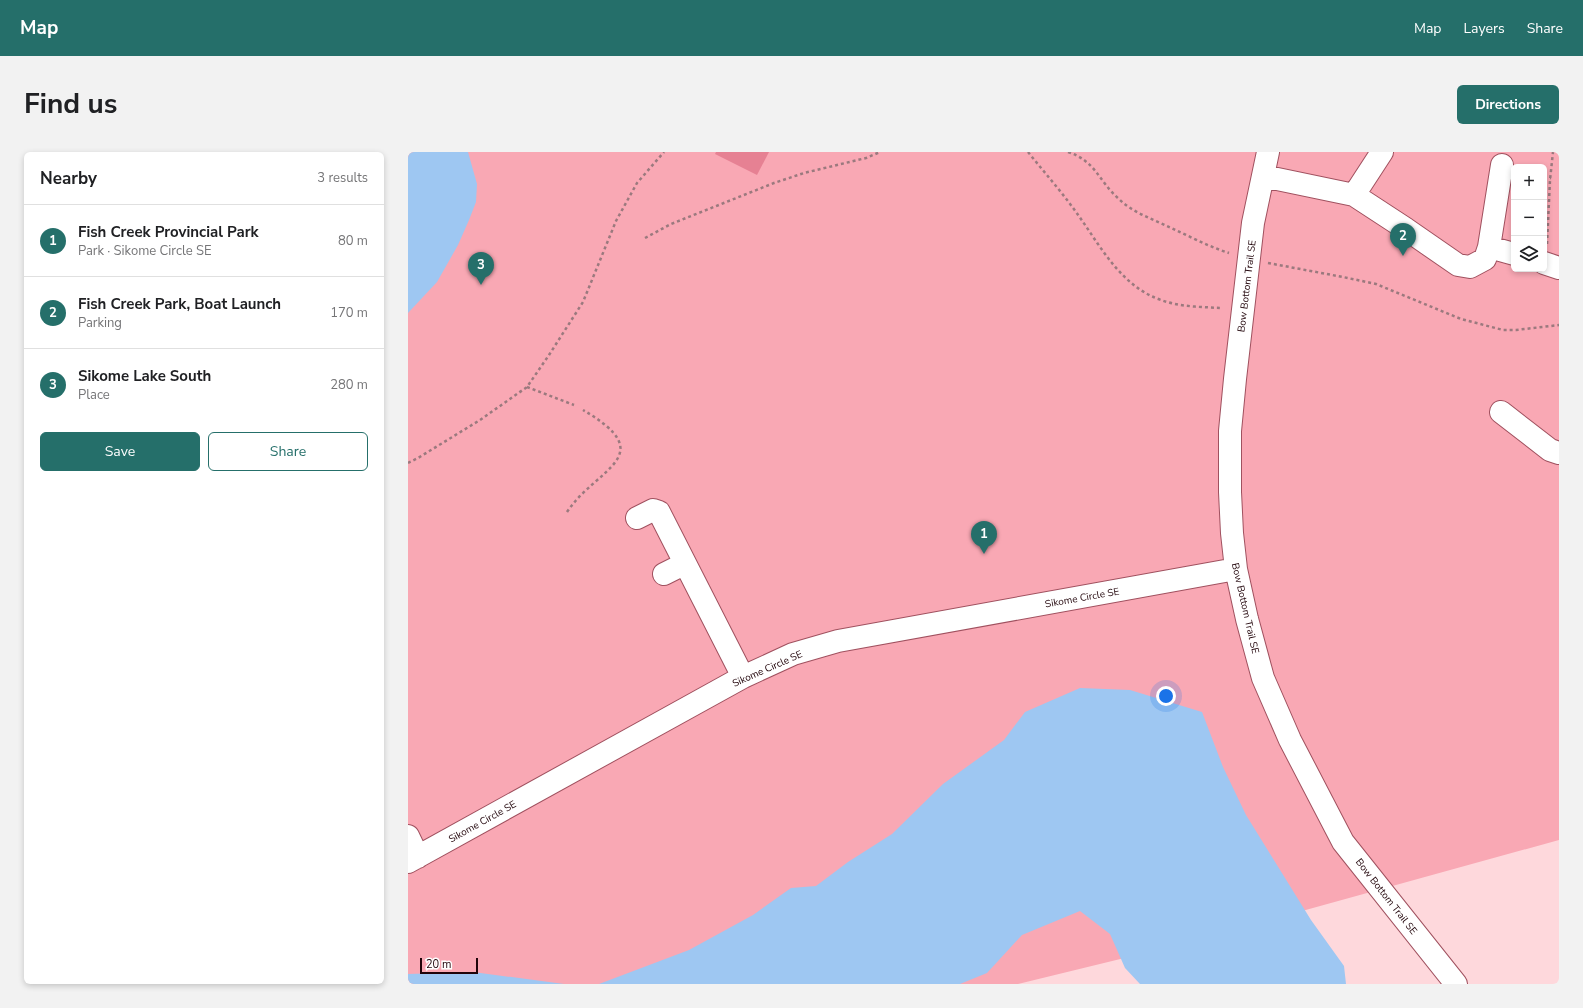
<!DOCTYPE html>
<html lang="en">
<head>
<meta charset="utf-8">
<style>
	:root { --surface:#fff; --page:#f2f2f2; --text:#202124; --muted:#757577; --line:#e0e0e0; --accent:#256f6a }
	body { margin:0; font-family:"Nunito Sans",sans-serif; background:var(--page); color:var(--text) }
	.controls { position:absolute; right:12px; top:12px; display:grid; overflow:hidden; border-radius:6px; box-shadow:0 2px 6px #0003 }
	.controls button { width:36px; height:36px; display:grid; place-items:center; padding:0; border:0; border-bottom:1px solid var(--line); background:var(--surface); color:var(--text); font:20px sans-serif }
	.scale { position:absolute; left:12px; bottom:10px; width:58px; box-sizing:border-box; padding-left:4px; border:2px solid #21040a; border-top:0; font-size:11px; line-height:14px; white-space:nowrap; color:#21040a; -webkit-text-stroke:3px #fff; paint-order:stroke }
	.you { position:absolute; left:758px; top:544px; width:14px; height:14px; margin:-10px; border:3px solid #fff; border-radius:50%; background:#1a73e8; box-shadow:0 0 0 6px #1a73e833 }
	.badge { display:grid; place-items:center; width:26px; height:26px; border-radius:50%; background:var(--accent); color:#fff; font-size:13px; font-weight:700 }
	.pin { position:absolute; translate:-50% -33px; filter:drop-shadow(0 1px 2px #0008) }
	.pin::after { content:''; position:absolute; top:21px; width:14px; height:12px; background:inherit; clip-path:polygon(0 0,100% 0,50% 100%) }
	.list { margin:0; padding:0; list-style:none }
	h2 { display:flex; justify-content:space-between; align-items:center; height:52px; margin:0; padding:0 16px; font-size:17px }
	h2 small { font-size:13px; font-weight:400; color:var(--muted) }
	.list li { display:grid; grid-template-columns:26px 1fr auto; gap:12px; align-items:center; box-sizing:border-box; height:72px; padding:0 16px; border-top:1px solid var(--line) }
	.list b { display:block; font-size:15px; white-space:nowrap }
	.list p { margin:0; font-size:13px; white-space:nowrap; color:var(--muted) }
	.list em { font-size:13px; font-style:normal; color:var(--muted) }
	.actions { display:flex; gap:8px; padding:12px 16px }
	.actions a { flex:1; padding:9px 0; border:1px solid var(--accent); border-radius:6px; text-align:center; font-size:14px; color:var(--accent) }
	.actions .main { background:var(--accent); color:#fff }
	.icon { flex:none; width:22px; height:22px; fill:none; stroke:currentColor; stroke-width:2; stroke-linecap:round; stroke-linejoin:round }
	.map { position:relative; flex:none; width:1151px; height:832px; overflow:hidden; border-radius:6px }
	header { display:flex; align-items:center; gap:24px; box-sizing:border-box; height:56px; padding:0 20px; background:var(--accent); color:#fff }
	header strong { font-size:19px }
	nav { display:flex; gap:22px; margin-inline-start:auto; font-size:14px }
	.intro { display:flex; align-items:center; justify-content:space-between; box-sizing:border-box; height:96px; padding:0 24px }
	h1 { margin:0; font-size:28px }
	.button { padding:10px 18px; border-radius:6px; background:var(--accent); color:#fff; font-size:14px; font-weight:700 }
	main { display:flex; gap:24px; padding:0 24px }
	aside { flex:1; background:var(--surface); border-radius:6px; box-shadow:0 2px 6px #0003 }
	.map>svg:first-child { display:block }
	.green { fill:#f9a8b4; fill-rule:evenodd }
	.water { fill:#9ec7f2 }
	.building { fill:#e68193 }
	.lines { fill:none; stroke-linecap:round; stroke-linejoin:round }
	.minor-casing { stroke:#a0515f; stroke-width:24 }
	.path { stroke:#9b797e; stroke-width:2.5; stroke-dasharray:3 3; stroke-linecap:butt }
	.minor { stroke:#fff; stroke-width:22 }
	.labels { text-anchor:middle; stroke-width:3; stroke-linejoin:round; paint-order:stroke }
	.street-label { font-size:10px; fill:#21040a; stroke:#fff }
</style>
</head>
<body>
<header>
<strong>Map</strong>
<nav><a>Map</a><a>Layers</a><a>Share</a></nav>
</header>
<div class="intro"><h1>Find us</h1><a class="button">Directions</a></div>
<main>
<aside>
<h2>Nearby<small>3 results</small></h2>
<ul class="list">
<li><span class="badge">1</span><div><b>Fish Creek Provincial Park</b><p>Park · Sikome Circle SE</p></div><em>80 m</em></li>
<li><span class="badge">2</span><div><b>Fish Creek Park, Boat Launch</b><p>Parking</p></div><em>170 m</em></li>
<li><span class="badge">3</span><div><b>Sikome Lake South</b><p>Place</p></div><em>280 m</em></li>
</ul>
<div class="actions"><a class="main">Save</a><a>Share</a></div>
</aside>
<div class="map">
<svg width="1151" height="832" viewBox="0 0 1151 832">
	<rect width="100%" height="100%" fill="#fed8dc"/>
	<!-- green -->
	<path class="green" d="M0,0H1151V688L876,764L741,800L610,832H0ZM1106,15H1136V117H1106Z"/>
	<!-- water -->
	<path class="water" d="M0,0H60L69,32L68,50L61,68L50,93L29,130L0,161Z
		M672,536L722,538L794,560L815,615L838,663L903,768L936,814L938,832H732L717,816L702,782L672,759L614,783L579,821L552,832H191L281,798L345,763L383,736L408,734L440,710L484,682L535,632L596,588L617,560Z
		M65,820L156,832H0V822Z"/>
	<!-- building -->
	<path class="building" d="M308,0H361L349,23L307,2Z"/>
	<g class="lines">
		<defs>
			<path id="minor" d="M860,0L845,71L827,227L822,279V340L824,381L828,417L839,467L855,526L882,588L935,690L1048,832
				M855,24L946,43L998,77L1050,113L1062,115L1077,107L1081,95L1094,13
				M946,43L974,0
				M1081,95L1106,102
				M1136,111L1151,116
				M1093,260L1142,298L1151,301
				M229,366L245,358L251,360L335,525
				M256,422L276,412
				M0,684L10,705
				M0,710L335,525L385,502L430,489L828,417"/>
		</defs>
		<!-- minor casing -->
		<use href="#minor" class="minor-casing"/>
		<!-- path -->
		<path class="path" d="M620,0C636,20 653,39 668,60C692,93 712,134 753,148C772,155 794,155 814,156
			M660,0C688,9 691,30 711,47C724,60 742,66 759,74C779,83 799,94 821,101
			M1136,26H1143
			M1136,41L1142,42
			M237,86L263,72L366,31L396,21L458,6L472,0
			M1139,92L1142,28L1145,0
			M860,111L935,125L968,132L1053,167L1095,178H1108L1151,173
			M119,235L166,253
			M0,311L10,306L72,268L119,235L141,203L175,150L208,69L229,31L256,0
			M159,360C188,316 254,304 175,258"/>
		<!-- minor -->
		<use href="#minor" class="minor"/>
	</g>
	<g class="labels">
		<!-- street labels -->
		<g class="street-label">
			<text transform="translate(838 134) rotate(-83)" y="4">Bow Bottom Trail SE</text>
			<text transform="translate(674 445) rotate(-10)" y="4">Sikome Circle SE</text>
			<text transform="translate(838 456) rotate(77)" y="4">Bow Bottom Trail SE</text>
			<text transform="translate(359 516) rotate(-24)" y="4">Sikome Circle SE</text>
			<text transform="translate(74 669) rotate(-29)" y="4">Sikome Circle SE</text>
			<text transform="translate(979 744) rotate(52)" y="4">Bow Bottom Trail SE</text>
		</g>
	</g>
</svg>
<div class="controls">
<button>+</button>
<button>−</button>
<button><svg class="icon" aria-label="layers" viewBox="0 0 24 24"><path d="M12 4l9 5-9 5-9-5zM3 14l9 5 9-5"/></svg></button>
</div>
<div class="scale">20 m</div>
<div class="you"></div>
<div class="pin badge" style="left:576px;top:402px">1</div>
<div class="pin badge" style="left:995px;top:104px">2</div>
<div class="pin badge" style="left:73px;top:133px">3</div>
</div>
</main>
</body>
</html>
